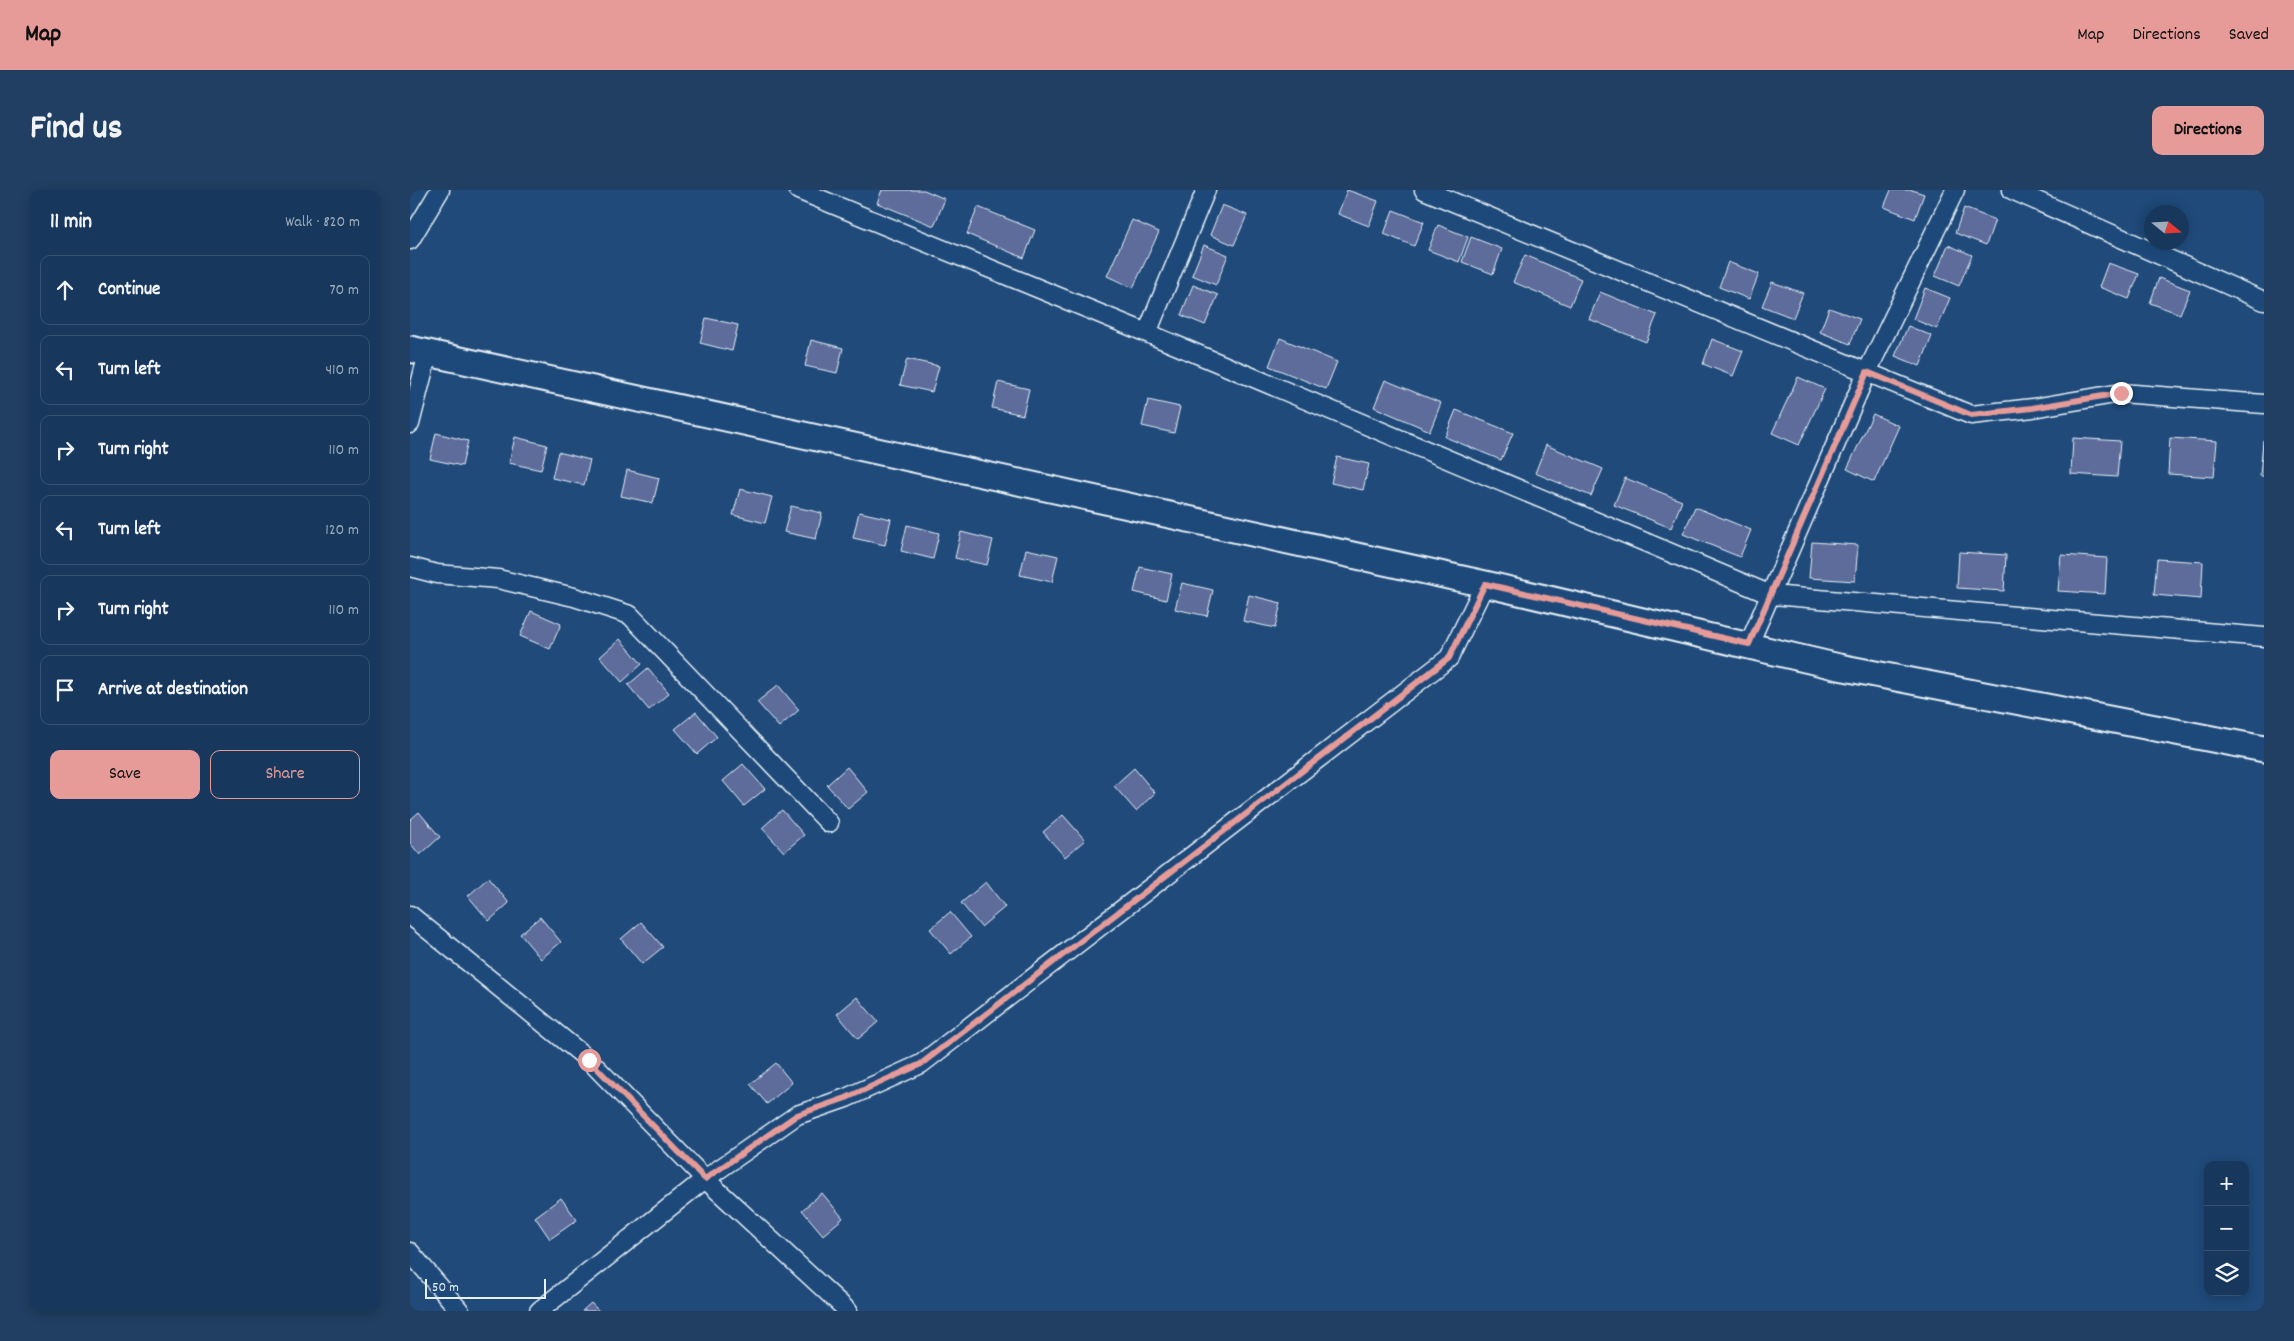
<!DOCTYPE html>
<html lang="en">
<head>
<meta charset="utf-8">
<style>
	:root { --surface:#17385c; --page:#203f62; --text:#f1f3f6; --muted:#9eacbb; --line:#365272; --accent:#e69b98 }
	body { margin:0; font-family:Dekko,sans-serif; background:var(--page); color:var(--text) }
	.controls { position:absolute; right:15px; bottom:15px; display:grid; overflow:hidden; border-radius:10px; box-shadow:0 2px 12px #0003 }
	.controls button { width:45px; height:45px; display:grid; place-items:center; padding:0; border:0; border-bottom:1px solid var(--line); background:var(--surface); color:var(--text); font:25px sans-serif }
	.compass { position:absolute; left:1734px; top:15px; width:45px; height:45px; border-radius:50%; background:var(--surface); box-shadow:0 2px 12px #0003; rotate:108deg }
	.scale { position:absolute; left:15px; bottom:12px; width:121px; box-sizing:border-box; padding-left:5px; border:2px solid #e8f1f8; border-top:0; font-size:14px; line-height:18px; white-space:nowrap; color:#e8f1f8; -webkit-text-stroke:4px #1f4a7a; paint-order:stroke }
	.stop { position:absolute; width:15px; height:15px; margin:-11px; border:4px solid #e69b98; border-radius:50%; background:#fff }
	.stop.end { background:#e69b98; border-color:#fff; box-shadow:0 1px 5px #0008 }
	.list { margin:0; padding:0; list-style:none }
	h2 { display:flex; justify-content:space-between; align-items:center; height:65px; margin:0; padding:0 20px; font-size:21px }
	h2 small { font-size:16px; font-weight:400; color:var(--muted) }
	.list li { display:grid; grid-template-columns:32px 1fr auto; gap:15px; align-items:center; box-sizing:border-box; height:70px; margin:0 10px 10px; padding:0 10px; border:1px solid var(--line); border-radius:10px }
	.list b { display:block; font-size:19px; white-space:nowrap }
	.list em { font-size:16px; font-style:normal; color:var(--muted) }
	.actions { display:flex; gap:10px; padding:15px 20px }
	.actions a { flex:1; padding:11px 0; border:1px solid var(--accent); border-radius:10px; text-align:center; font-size:18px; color:var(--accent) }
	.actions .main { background:var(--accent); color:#111 }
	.icon { flex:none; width:28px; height:28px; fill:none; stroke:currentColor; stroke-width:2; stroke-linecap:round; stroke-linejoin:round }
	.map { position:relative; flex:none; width:1854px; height:1121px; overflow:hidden; border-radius:10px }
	header { display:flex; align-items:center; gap:30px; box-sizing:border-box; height:70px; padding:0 25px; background:var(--accent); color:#111 }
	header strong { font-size:24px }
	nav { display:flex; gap:28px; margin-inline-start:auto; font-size:18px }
	.intro { display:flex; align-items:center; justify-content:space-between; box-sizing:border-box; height:120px; padding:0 30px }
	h1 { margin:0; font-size:35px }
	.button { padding:12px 22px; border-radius:10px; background:var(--accent); color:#111; font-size:18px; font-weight:700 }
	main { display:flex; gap:30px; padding:0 30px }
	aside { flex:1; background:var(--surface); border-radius:10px; box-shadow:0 2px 12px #0003 }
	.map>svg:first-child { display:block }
	.building { fill:#5d6c9a; stroke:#e8f1f8 }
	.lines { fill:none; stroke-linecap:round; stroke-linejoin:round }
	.street-casing { stroke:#e8f1f8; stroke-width:21 }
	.secondary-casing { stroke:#e8f1f8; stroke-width:29 }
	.street { stroke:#1f4a7a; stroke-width:18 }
	.secondary { stroke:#1f4a7a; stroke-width:25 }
	.route { stroke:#e69b98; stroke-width:6 }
</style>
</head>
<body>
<header>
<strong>Map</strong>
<nav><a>Map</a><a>Directions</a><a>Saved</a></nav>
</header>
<div class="intro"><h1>Find us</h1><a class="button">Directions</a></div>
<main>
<aside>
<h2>11 min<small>Walk · 820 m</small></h2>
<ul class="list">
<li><svg class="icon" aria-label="ahead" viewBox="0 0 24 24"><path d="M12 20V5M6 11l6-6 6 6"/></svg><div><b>Continue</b></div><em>70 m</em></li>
<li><svg class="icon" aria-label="left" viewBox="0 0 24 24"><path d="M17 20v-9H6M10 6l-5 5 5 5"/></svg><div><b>Turn left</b></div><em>410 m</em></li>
<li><svg class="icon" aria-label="right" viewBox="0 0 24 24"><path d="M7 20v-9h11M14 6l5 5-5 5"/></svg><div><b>Turn right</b></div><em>110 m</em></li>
<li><svg class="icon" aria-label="left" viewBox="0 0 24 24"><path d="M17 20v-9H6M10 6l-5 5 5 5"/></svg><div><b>Turn left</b></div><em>120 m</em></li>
<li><svg class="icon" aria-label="right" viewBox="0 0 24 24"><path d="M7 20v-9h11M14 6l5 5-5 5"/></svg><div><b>Turn right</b></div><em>110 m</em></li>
<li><svg class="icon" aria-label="arrive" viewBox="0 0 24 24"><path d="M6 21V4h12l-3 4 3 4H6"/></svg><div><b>Arrive at destination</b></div></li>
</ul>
<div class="actions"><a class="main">Save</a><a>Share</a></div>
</aside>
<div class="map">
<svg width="1854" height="1121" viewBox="0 0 1854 1121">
	<rect width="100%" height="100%" fill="#1f4a7a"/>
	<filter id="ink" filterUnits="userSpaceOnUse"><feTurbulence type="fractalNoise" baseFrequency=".02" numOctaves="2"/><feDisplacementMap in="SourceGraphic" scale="10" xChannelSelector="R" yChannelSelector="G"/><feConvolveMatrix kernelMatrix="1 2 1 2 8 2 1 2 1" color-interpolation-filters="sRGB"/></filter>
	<g filter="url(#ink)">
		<!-- building -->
		<path class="building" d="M472,0H514L535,9L524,36L467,13Z
			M937,0L968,11L959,36L928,24Z
			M1481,0H1502L1514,4L1505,29L1474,17Z
			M812,15L837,25L824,55L800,45Z
			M568,17L625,40L614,68L557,44Z
			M1554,18L1585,30L1576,55L1545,43Z
			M983,20L1014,32L1004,56L974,44Z
			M722,30L749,42L723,98L697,86Z
			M1028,35L1058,47L1049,72L1018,60Z
			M1061,47L1092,59L1083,84L1052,72Z
			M794,55L818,65L806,95L782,85Z
			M1538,55L1562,65L1549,96L1525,86Z
			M1115,65L1171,89L1160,116L1103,92Z
			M1318,72L1349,84L1339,109L1309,97Z
			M1698,73L1729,84L1719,109L1689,97Z
			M1749,88L1780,100L1770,124L1740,113Z
			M1362,92L1393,103L1383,128L1352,116Z
			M783,95L808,105L795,135L771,125Z
			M1515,98L1540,108L1527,139L1503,129Z
			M1190,102L1247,125L1236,152L1179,129Z
			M1419,118L1450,129L1440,154L1410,142Z
			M296,128L328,135L322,161L290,153Z
			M1498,136L1522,146L1510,176L1485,166Z
			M870,148L927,172L916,199L859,176Z
			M1302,149L1333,161L1323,186L1293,174Z
			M401,150L433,158L427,183L395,176Z
			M497,169L529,176L522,202L490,195Z
			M1388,187L1415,199L1389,255L1362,243Z
			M975,190L1031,213L1020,241L964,217Z
			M588,192L619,199L613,225L582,218Z
			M738,210L770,217L764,243L732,236Z
			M1046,220L1103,243L1091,270L1035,247Z
			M1463,224L1489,236L1464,292L1437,279Z
			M26,243L58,251L52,276L20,269Z
			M105,247L137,255L131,280L99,273Z
			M1663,248L1710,251L1707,287L1661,284Z
			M1760,248L1807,251L1804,287L1758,284Z
			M1853,250H1854V286H1850Z
			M1136,255L1193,279L1181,306L1125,283Z
			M148,262L180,270L174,295L142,288Z
			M927,267L959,274L953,300L921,293Z
			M217,280L249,288L243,313L211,306Z
			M1215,288L1272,311L1261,338L1204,315Z
			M330,299L362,307L355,333L323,325Z
			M381,316L412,323L406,349L374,342Z
			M1285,317L1341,340L1330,367L1273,344Z
			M449,322L481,329L475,355L443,348Z
			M497,335L529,343L523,369L491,361Z
			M551,342L583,350L577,375L545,368Z
			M1402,352L1448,355L1445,391L1399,388Z
			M616,359L648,366L642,392L610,385Z
			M1549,362L1596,365L1594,401L1547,398Z
			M1651,365L1697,368L1695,404L1648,401Z
			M1747,369L1793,372L1791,409L1744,405Z
			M730,377L762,384L756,410L724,402Z
			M772,393L803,400L797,426L765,419Z
			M839,405L871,413L865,438L833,431Z
			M121,421L151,434L140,459L110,446Z
			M210,449L232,474L212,492L190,467Z
			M238,478L259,503L239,520L218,495Z
			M368,495L389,520L369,537L347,512Z
			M286,522L307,547L287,564L265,539Z
			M333,574L355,599L334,616L313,591Z
			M437,577L458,602L438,619L417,595Z
			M724,578L745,603L726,621L704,596Z
			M372,620L394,645L374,662L352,638Z
			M9,622L30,647L10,665L0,653V630Z
			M653,625L675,650L655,667L633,642Z
			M78,688L99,713L79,731L58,706Z
			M576,692L595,717L571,737L551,713Z
			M540,722L561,747L541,764L520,739Z
			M130,727L151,752L131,769L110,744Z
			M231,732L253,757L232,774L211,749Z
			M447,807L468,832L448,849L427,824Z
			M366,873L382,893L357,914L340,894Z
			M412,1003L433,1028L413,1045L392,1020Z
			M151,1008L167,1030L140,1049L125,1027Z
			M181,1113L189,1121H172Z"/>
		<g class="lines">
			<defs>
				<path id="street" d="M388,0L737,143L1361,405L1854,447
					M1014,0L1561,225L1623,218L1711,203L1854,214
					M1602,0L1854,111
					M0,50L30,0
					M737,143L796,0
					M0,234L18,163
					M0,377L27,384L88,389L164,407L220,425L419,633
					M1339,454L1457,182L1545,0
					M0,725L179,870L295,989L438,1121
					M0,1062L50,1121
					M129,1121L295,989L387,925L436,908L511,874L1039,468L1075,394"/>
				<path id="secondary" d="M0,159L1075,394L1429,477L1854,559"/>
			</defs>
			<!-- street casing -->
			<use href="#street" class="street-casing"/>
			<!-- secondary casing -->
			<use href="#secondary" class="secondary-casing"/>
			<!-- street -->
			<use href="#street" class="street"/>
			<!-- secondary -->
			<use href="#secondary" class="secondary"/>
		</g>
	</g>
	<g class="lines" filter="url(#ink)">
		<!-- route -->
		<path class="route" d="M179,870L295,989L387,925L436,908L511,874L1039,468L1075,394L1339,454L1457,182L1561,225L1622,218L1711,203"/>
	</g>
</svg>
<div class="controls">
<button>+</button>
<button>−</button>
<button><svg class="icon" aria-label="layers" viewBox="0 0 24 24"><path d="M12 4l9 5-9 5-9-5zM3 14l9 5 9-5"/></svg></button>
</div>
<svg class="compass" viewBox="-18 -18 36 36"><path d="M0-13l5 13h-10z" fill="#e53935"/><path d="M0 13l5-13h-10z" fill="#9eacbb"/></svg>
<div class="scale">50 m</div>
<div class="stop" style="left:179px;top:870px"></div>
<div class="stop end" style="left:1711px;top:203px"></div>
</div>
</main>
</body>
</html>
